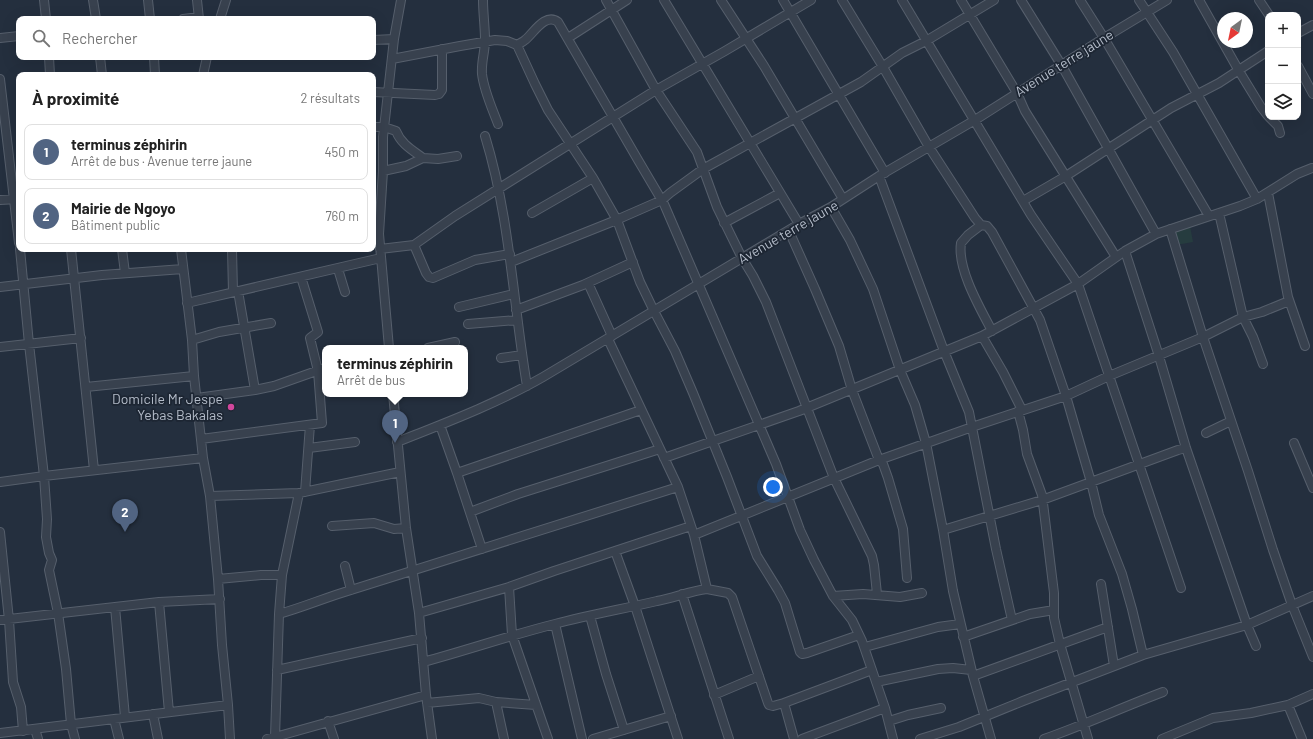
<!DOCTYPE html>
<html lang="fr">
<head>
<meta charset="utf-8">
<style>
	:root { --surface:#fff; --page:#f6f6f6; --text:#222; --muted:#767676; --line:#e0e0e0; --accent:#516482 }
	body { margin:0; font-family:Barlow,sans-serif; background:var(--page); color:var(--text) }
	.controls { position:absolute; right:12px; top:12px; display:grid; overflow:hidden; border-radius:8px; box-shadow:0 4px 16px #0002 }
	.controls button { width:36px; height:36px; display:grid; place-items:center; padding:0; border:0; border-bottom:1px solid var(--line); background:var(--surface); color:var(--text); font:20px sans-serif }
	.compass { position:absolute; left:1217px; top:12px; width:36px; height:36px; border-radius:50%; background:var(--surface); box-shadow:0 4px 16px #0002; rotate:213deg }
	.you { position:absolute; left:773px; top:487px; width:14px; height:14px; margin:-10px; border:3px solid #fff; border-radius:50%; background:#1a73e8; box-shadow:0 0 0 6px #1a73e833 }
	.badge { display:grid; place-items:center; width:26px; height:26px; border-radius:50%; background:var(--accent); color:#fff; font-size:13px; font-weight:700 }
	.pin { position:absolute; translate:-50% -33px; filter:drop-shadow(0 1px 2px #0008) }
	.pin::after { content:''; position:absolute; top:21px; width:14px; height:12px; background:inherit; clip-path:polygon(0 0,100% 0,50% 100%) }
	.popup { position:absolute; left:322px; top:345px; width:146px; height:52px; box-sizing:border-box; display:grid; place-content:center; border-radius:8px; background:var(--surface); filter:drop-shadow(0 1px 3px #0005); font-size:13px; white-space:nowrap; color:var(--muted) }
	.popup b { font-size:15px; color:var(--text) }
	.popup::after { content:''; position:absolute; left:50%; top:100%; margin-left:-8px; border:8px solid transparent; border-top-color:var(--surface) }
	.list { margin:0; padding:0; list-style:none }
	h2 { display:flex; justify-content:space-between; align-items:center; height:52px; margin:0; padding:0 16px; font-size:17px }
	h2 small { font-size:13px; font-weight:400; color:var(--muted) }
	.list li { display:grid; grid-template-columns:26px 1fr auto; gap:12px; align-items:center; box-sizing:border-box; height:56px; margin:0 8px 8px; padding:0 8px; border:1px solid var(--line); border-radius:8px }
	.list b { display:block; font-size:15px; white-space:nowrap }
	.list p { margin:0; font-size:13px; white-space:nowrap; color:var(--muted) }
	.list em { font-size:13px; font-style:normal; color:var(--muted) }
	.icon { flex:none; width:22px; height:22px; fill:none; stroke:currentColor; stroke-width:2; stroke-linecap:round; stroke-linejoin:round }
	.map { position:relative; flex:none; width:1313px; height:739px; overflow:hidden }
	.search { position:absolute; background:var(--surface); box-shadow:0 4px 16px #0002; left:16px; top:16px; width:360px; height:44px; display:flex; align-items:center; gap:10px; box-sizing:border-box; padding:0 14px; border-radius:8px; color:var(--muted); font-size:15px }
	.panel { position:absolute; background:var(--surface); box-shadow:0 4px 16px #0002; left:16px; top:72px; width:360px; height:180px; border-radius:8px }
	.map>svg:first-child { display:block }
	.green { fill:#263c3f }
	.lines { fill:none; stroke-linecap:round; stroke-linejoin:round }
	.minor-casing { stroke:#565f6c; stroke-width:10 }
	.minor { stroke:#38414e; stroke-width:8 }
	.hotel-dot { fill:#d1479c; stroke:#1d2633; stroke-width:1.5 }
	.labels { text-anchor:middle; stroke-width:3.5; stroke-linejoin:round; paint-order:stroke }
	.street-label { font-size:14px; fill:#b4bcc9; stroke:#1d2633 }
	.poi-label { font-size:14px; fill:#b4bcc9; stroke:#1d2633; text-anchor:end }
</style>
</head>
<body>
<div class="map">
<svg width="1313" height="739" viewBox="0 0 1313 739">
	<rect width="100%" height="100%" fill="#242f3e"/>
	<!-- green -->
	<path class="green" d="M1190,226L1193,242L1176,245L1173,229Z"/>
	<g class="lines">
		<defs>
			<path id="minor" d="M44,0L46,19
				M93,0L96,19
				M148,0L150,19
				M197,0L199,19
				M483,0C483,13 485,27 485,40C485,52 481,62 482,74C484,91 492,108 498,124
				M606,0L656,90L697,152L717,207L742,258L753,276L766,302L834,478L872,556L874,565L877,594
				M664,0L799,224
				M721,0L764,66L843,199
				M783,0L885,173
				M842,0L883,67L929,147L975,218L981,225L987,226L992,232L1040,320L1066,396L1091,482L1099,515L1122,574L1132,609L1143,655
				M902,0L1031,215L1078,284L1181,588
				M961,0L1017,93L1025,111L1116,257
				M1021,0L1062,66L1156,234
				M1080,0L1104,38L1209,216
				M1139,0L1173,52L1257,199
				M1199,0L1239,71L1261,107L1268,116
				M1259,0L1269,15
				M183,19L199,17
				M220,19L226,0
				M1298,33L1313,25
				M0,38L19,36
				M568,38L627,0
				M373,40L394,39
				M517,45L535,84L548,110L593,178L617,220L640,282L654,311L675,351L693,393L727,477L757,556L778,590L785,603L800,652L802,654L807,653L859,635
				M49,57L50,75
				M100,57L102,75
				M154,57L155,75
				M392,59L460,46L495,40L507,41L517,45C520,43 523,42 525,40C533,34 545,12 558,22L638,160L664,204L776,464L800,530L814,560L833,596L852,620L862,641L885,708L893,739
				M1298,66L1313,94
				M203,75L207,57
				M0,79L19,243
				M373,92L435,95L439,94L442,90V49
				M1269,117L1278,126L1280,133
				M373,127H384L396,131C401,144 412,150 423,158
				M485,136C510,217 513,303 527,386
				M383,171L406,166L423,158L438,159L457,156
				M879,176L944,351L969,412L996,549L1012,620
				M1268,193L1288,297L1305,346
				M0,200L18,199
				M1023,201L1066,176L1171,108L1219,83L1268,51
				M831,207L850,240L873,289L900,370L915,405L926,443L943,530L953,591L973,676L991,739
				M532,213L593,178
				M1219,213L1243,317L1253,337L1263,364
				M724,223L780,193
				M981,225L968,235L961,243C957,269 980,308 992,331
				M1170,229L1203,337L1248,471L1273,550L1292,605L1313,657
				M789,231L815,289L839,346L852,390L879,460L883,464L888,478L903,529L907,578
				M414,245L426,273L429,277L433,278L475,260L510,254
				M20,249L29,344L44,476L47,519L46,537L49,553L52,560L49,570L58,613L66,669L71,724L75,739
				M71,249L94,470
				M122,249L125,273
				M181,249L192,340L194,376L203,458L210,496L218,579L222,645L228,705L230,739
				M232,249L233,292
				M380,249L414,245L455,216L656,90L725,51L811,0
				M1125,251L1158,353L1186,448L1247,625L1256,646
				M511,262L614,221L662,200L670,193L703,169L861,82L902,53L926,41L994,0
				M338,269L345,292
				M588,283L612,336
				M0,287L102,275L183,269
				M238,291L255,390
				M187,303L381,258
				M459,307L514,294
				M516,310L583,285L633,262
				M468,324L517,320
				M982,336L1003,372L1022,410
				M608,339L678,487L694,535L707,589L728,593L732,597L768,703L769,705L773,706L784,703L794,739
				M192,340L219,332L271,323
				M0,347L81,338
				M389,348L379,234L383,171V137L394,39L401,0
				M428,348L455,342
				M501,358L522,355
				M86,387L194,376
				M393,394L406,528L419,613L426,695L432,739
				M197,398L255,390L274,386L325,368
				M1018,411L1023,430L1027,454L1042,495L1054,593V618L1060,644L1088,739
				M440,425L457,473L482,549
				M1206,433L1231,421
				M201,439L322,423L318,371L310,338L318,332L301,277
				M397,442C445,423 498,403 543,377L799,224L831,207L879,176L975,120L1104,38L1167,0
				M1294,443L1313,488
				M309,448L355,442
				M664,458L799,411L982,336L1078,284L1125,251L1156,234L1240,206L1257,199L1297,174L1312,168
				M457,473L641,410
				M0,482L44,476L203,458
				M305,492L310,425
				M210,496L299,493
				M470,512L518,494L660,449
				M332,526L374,523L394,529L406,528
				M943,530L1042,500L1178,450L1186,448
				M0,532L9,620L13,682L21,707L23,731
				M694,535L879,460L975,426L1066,396L1109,376L1203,337L1243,317L1262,312L1289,301
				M615,551L635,606L678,739
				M345,566L351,590
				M218,579L261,575H282
				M1101,584L1114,666
				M509,587L512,635L548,739
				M682,594L729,739
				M833,596L863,594L900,597L922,593
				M159,602L169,712
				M115,607L125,717
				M419,613L509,587L554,571L691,526
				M279,614C304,607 327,597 351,590C460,556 569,522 678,487
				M590,616L606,674L624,730
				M0,620L159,602L220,599
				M555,624L582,739
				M963,637L1030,614L1054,610
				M865,647L938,627L960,624
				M423,662C468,650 511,635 555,624C589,615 623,609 657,601C674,598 690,591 707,589
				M277,670L422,638
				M973,676L1108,627
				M876,682L938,669L953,668L971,670
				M714,695L759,676
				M427,703L479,698L496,702
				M784,703L872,670
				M1288,705L1302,739
				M153,714L158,739
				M114,719L119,739
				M328,721L334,739
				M889,721L908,715L941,708
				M35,729L38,739
				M0,733L228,705
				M275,737L426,695
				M267,739L275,737L279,614L282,575L299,493L400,472
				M504,739L496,702L536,705
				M593,739L671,716
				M802,739L885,708
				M920,739L959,727L1023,701L1143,655L1247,625L1313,596
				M1044,739C1084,725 1123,707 1163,692
				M1162,739L1213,718L1251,713L1288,705L1313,694"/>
		</defs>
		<!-- minor casing -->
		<use href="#minor" class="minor-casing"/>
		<!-- minor -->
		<use href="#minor" class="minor"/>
	</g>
	<!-- markers -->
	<circle class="hotel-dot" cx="231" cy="407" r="4"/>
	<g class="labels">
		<!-- street labels -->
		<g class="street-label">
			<text transform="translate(1064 63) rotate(-32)" y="5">Avenue terre jaune</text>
			<text transform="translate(788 232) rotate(-30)" y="5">Avenue terre jaune</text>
		</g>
		<!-- poi labels -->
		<g class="poi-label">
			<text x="223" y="404">Domicile Mr Jespe<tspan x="223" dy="16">Yebas Bakalas</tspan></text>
		</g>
	</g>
</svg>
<div class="controls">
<button>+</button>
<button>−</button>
<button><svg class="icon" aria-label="layers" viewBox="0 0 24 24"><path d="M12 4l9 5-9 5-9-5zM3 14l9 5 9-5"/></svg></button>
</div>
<svg class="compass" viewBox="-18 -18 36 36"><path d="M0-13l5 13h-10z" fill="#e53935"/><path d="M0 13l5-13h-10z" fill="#767676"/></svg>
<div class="you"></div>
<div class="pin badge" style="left:395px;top:443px">1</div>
<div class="popup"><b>terminus zéphirin</b>Arrêt de bus</div>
<div class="pin badge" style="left:125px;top:532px">2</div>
<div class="search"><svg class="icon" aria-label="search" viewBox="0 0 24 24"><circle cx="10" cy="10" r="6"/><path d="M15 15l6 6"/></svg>Rechercher</div>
<section class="panel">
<h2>À proximité<small>2 résultats</small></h2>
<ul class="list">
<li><span class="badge">1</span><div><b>terminus zéphirin</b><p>Arrêt de bus · Avenue terre jaune</p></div><em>450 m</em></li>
<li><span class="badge">2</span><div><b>Mairie de Ngoyo</b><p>Bâtiment public</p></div><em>760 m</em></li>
</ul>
</section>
</div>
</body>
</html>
